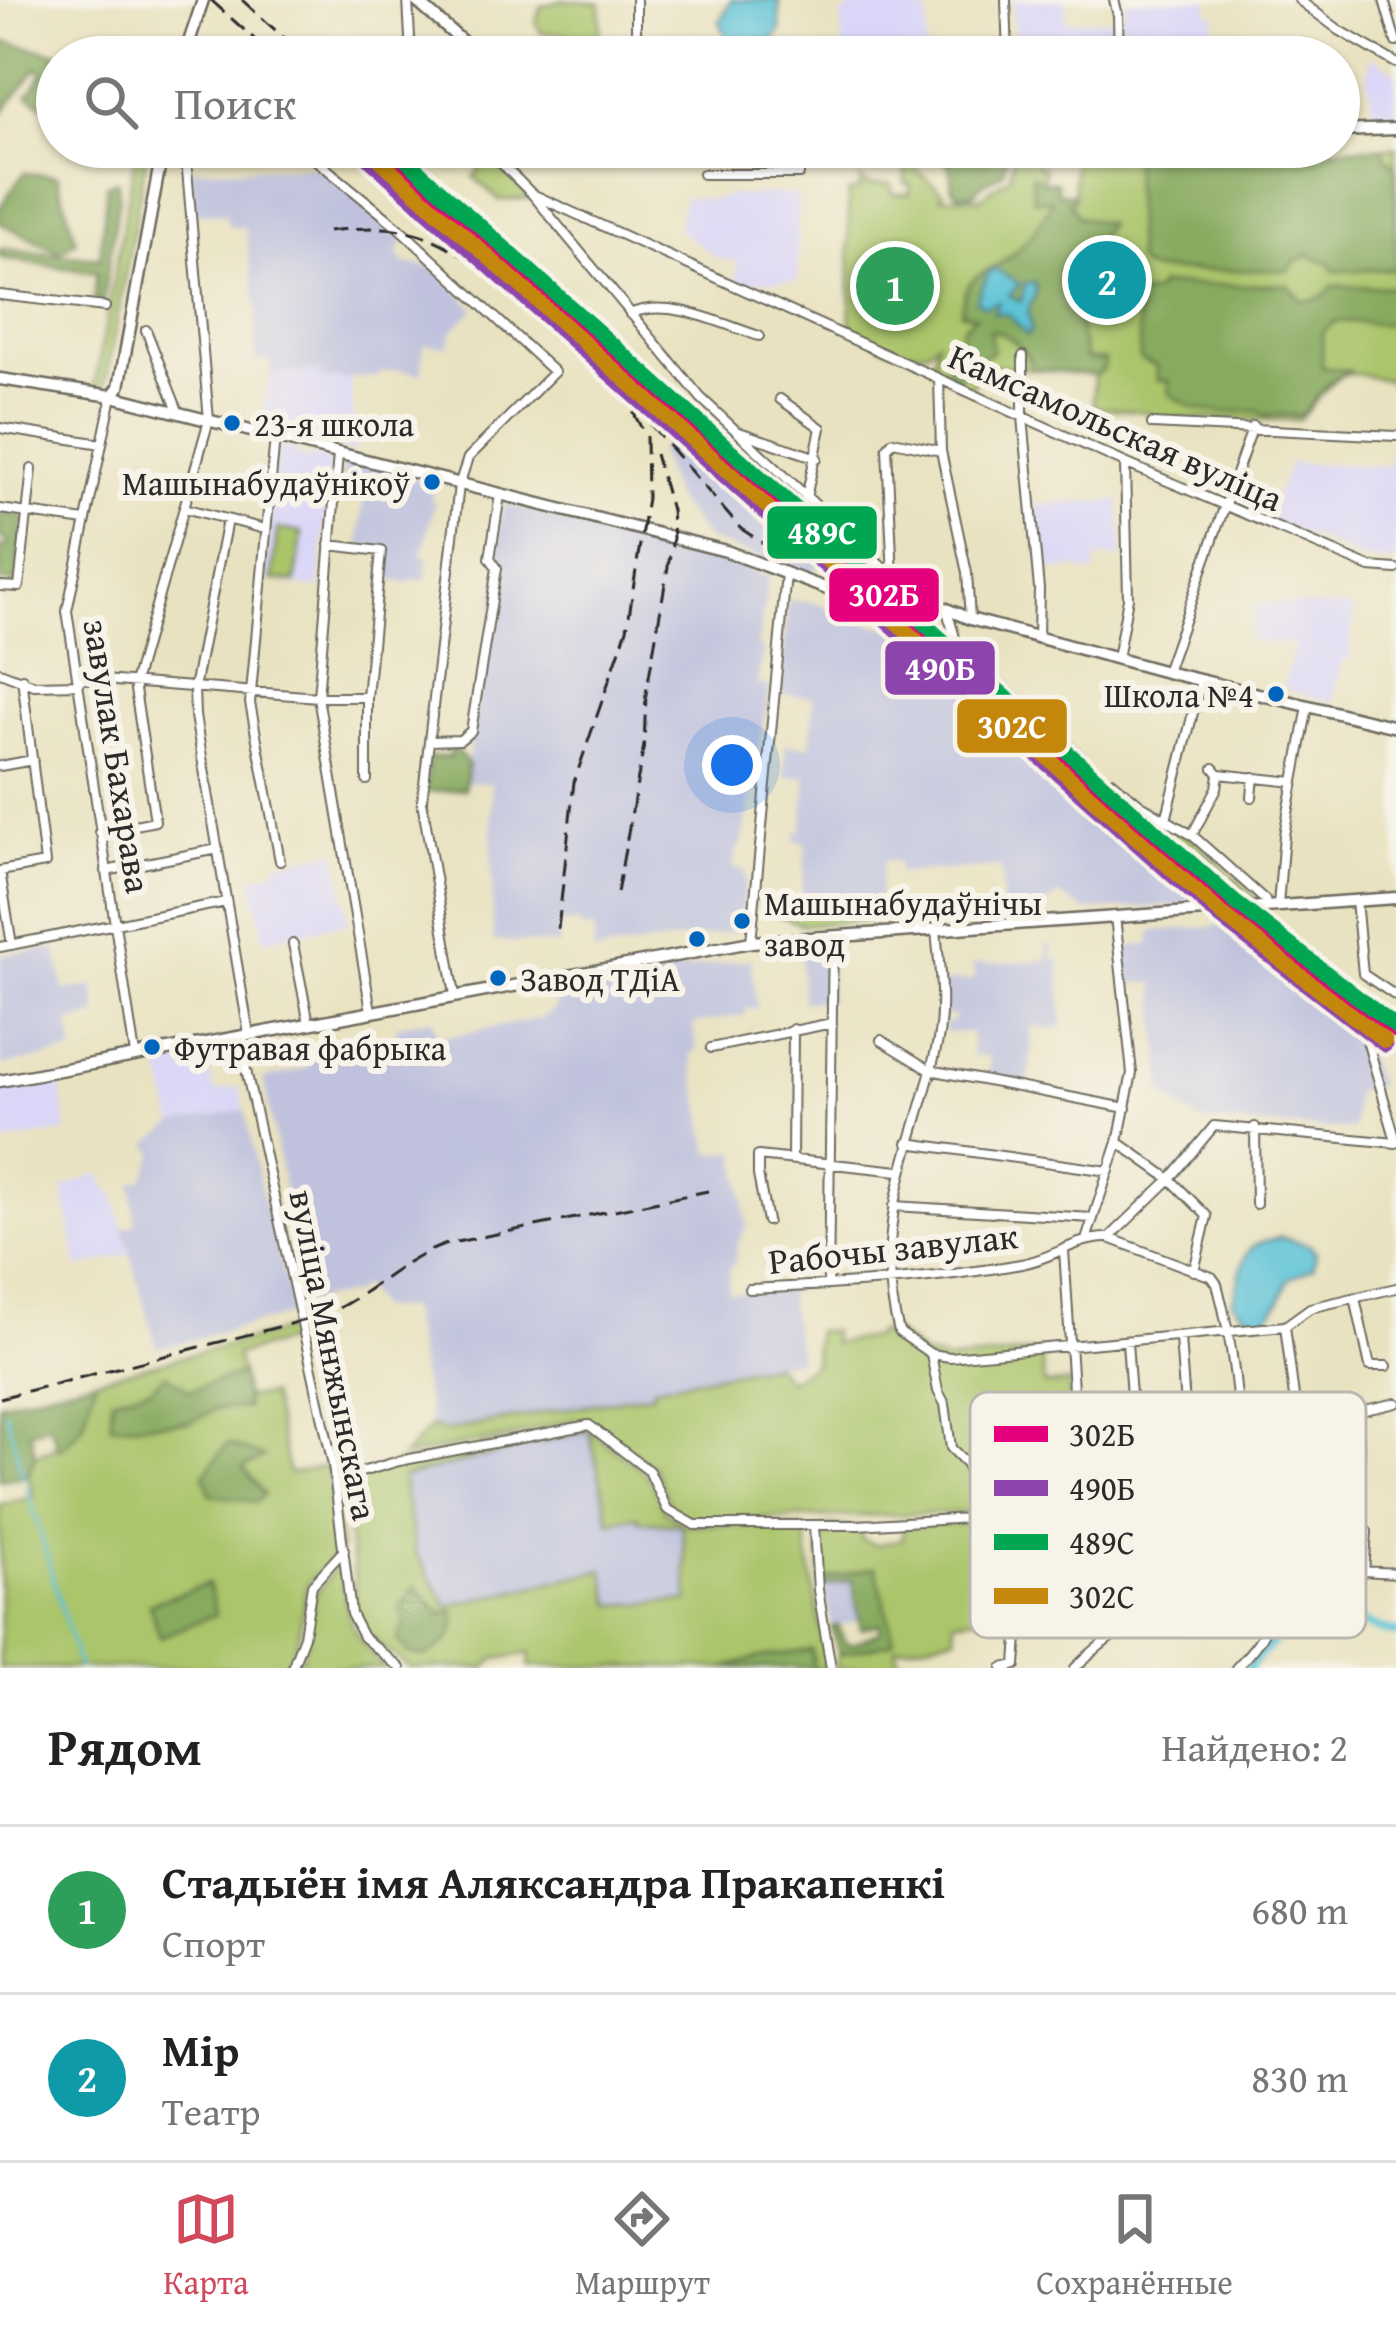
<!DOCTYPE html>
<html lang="ru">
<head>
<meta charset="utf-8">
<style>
	:root { --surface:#fff; --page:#f6f6f6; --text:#222; --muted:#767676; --line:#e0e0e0; --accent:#d1495b }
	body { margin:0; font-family:"Gentium Book Plus",serif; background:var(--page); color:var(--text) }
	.you { position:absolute; left:732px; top:765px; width:42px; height:42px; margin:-30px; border:9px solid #fff; border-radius:50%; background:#1a73e8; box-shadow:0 0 0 18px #1a73e833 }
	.badge { display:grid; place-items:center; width:78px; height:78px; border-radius:50%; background:var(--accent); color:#fff; font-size:39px; font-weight:700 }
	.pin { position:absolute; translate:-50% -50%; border:6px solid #fff; box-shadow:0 3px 12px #0006 }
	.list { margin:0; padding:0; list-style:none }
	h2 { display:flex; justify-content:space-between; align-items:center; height:156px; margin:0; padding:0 48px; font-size:51px }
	h2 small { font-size:39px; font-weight:400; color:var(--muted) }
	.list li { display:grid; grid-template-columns:78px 1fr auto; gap:36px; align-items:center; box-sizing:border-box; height:168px; padding:0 48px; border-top:3px solid var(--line) }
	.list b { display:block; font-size:45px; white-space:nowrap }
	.list p { margin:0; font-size:39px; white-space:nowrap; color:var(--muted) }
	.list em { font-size:39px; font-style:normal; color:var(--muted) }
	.icon { flex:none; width:66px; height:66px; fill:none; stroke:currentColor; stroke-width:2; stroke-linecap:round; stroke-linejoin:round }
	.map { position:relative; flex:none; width:1396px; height:1668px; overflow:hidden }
	.search { position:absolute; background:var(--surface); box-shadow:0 3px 9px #0004; left:36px; right:36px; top:36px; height:132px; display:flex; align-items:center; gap:30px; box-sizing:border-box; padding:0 42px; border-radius:66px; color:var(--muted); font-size:45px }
	.sheet { height:492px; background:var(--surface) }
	nav { display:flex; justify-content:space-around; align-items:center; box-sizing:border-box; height:168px; border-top:3px solid var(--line); background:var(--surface); font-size:33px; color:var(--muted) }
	nav a { display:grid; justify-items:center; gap:6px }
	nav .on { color:var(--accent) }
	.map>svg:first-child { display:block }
	.built { fill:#dad6f7 }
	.industrial { fill:#c0c2dd }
	.green { fill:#aac56b; stroke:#6a784b; stroke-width:3 }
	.forest { fill:#87aa5f; stroke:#596a45; stroke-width:3 }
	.water { fill:#5ac2d7; stroke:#427681; stroke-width:3 }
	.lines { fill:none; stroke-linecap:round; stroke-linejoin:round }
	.stream { stroke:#5ac2d7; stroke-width:3 }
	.river { stroke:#5ac2d7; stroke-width:9 }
	.minor-casing { stroke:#6e6b5f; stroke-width:12 }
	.major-casing { stroke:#6e6b5f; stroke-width:15 }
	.minor { stroke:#fff; stroke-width:8 }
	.major { stroke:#fff; stroke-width:10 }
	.rail { stroke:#2b2b2b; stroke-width:3; stroke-dasharray:18 9; stroke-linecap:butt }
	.rail-1-casing { stroke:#f7f3e8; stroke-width:24 }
	.rail-2-casing { stroke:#f7f3e8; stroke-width:24 }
	.rail-3-casing { stroke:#f7f3e8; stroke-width:24 }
	.rail-4-casing { stroke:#f7f3e8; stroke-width:24 }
	.rail-1 { stroke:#e5007d; stroke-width:15 }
	.rail-2 { stroke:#8e44ad; stroke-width:15 }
	.rail-3 { stroke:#00a651; stroke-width:15 }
	.rail-4 { stroke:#c4870b; stroke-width:15 }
	.bus-dot { fill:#0065bd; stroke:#f7f3e8; stroke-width:4.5 }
	.labels { text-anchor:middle; stroke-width:12; stroke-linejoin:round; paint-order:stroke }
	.bus-label { font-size:33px; fill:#2b2b2b; stroke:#f7f3e8; text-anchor:start }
	.street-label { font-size:36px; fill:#2b2b2b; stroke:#f7f3e8 }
	.key { fill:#f7f3e8; stroke:#bab7af; stroke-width:3 }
	.key-label { font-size:33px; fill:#2b2b2b }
	.line-badge { stroke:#f7f3e8; stroke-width:4.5 }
	.badge-label { font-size:33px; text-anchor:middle; font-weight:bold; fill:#fff }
</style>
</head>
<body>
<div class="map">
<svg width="1396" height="1668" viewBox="0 0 1396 1668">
	<rect width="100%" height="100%" fill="#f7f3e8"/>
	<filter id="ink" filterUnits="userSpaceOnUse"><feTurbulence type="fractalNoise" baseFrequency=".00833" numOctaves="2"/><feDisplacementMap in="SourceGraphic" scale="24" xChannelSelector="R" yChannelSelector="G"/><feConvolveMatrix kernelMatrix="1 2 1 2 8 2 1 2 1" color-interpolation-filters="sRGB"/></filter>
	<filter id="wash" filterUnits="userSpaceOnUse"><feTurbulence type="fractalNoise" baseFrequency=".004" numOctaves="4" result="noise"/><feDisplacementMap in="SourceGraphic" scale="48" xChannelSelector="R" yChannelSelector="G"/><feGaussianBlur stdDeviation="2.7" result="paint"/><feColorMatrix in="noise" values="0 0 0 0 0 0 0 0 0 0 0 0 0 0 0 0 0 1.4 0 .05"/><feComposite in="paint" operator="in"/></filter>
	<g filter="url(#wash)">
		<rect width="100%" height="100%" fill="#e9e2c0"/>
		<!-- built -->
		<path class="built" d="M862,0H884L928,13L926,57H841L842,15Z
			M1013,0H1065L1067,21L1116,19V57H1014Z
			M1126,0H1208V14L1215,13V57H1122V14L1126,13Z
			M1371,56L1396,72V118H1374L1367,75Z
			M797,194L798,281H755L754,290L737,284V260L719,259L677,229L684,197L718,200L723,196Z
			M321,371L322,380L350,378L356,453L262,427L270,374Z
			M1392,442H1396V562L1360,558L1266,518L1290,463L1389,466Z
			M277,445L295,450L302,460L313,455L330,459L319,589L265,580Z
			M1119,500L1123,557L1096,558L1095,573L1083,572L1082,568L1040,570L1035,505Z
			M1255,603L1354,608L1350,660L1342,661L1332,702L1282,688L1296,645L1250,641Z
			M336,851L349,922L264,940L252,877L276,872L275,864Z
			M205,1057L215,1092L239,1086L245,1110L174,1124L160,1066Z
			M59,1077L67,1131L0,1143V1089Z
			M99,1173L108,1192L113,1191L130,1254L78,1268L63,1188Z"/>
		<!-- industrial -->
		<path class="industrial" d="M318,167L391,225L404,240L397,254L404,264L435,267L475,309L453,330L448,346L424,344L421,374L399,370L381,372L378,377L322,380L320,371L270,374V361L256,362L255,317L258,316L245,227H229L225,214L195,213L190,169Z
			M673,433L719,465L771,515L822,557L813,576L708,540L674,498L658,451Z
			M344,460L434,483L431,501L435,502L422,555L428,557L426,580L412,579L411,583L381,579L383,549L359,546L365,481L342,478Z
			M504,504L676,547L769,576L757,647L763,649L757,684L770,686L743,841L735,853L734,868L744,870L746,880L739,931L594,953V929H582L581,923L560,924L559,945L493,941L491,783L465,782L501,558L495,556Z
			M788,600L818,603L879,627L904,623L963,680L968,677L1059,759L1058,762L1215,900L1213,903L1085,911L1059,895L1049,901V906L1003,908L1001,867L898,873V862L883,860L878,908L801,902L806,843L796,841V832L802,831L807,776L784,777L785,745L810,746L814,697L781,694Z
			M1237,921L1327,996L1354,1025L1379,1086L1355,1092L1353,1130L1200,1122L1163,1093L1155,983H1124V952L1133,945H1150L1151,931L1211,927Z
			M1052,944V960H1060L1063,1025L1054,1029L1032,1026L1030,1073L1026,1085L989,1078V1056H972L971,1032L945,1033V1022H954V1016L944,1015L945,982L974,980L973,964L1043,961L1048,957L1046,945Z
			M56,948L64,990L94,986L98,1016L69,1022L74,1052L0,1066V955Z
			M830,952V1000L803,1002L800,954Z
			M751,959L757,1008L746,1009V1015L693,1024L697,1051L691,1052L710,1153L737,1152L747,1225L737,1245L734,1265L730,1267L728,1292L787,1289L799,1359L654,1387V1392L445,1431L431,1427L409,1309H379L362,1286L351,1294L306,1302L263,1079L308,1068L307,1060L393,1043L392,1037L398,1035L396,1026L432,1019L439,1038L543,1018L556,1008L554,996L617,986V979Z
			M245,1110L262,1195L294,1314L157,1348L123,1228L135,1225L132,1182L143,1180L155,1153L148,1144L174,1124Z
			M589,1430L637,1516L653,1524L682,1525L690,1601L612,1605L602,1570L447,1607L416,1553L402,1477Z
			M852,1580L862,1620L832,1627L823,1586Z"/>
		<!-- green -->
		<path class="green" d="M565,0L600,3L601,31L588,35L542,33L536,24L541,6Z
			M137,147H148L106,381L102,389L94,390Z
			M1396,147V383C1328,364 1343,376 1298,420L1149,418V412L1093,407L1094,375L976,364L972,390L932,369L937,341L927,351C911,351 892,352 877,342C866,336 865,330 851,328L848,193L860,189L861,180L867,185L891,184L893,194H910V184L905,183V159L944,193L940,197H974L977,200L1010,176L1014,152L1023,151V156H1036L1037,166L1044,167L1043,182L1034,199H1074L1073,155Z
			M492,160L530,197L529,199L499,200L474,177L486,162Z
			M277,529L302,532L296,582L272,580Z
			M1141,808L1189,837L1257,900H1237L1138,811Z
			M805,907L880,913L879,920L803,925L770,911L799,914Z
			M296,1328L300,1338L236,1355L241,1374L190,1391L151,1388L112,1398L111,1425L191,1422L216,1409L245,1408L246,1397L270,1395L289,1474L326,1466L341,1549L307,1584L299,1635L288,1668H0V1505L34,1497L28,1475L35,1455C82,1441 83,1423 96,1379Z
			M891,1330L925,1356L951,1361L1041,1352L1044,1385L1069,1383L1074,1525L1021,1511L695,1521L672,1510L654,1467L588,1421L576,1419L508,1437L403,1456L431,1427L445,1431L653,1393V1387L774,1364L788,1380L814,1364L816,1331H832L833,1343L875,1337L876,1333Z
			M580,1428L589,1430L638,1466L651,1480L665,1511L682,1524L804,1528L827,1668H814L811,1651L757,1658L725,1668L529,1666L531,1653L495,1659L486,1668H409L367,1635L353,1607L355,1582L342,1494L351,1480L398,1463L465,1451L474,1459L402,1478L416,1553L447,1606L603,1570L612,1605L689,1601L682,1525L640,1521L637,1516L610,1522L589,1430L480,1458V1447Z
			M1003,1517L1035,1529L1030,1614L1014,1612L954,1620L956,1636L896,1648L901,1668H835L839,1654L894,1641L876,1567L821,1580L818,1530L831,1525L859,1528L862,1540L876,1545L903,1539V1526L978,1522Z
			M340,1561C346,1613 346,1630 385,1668H298L307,1640L313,1598Z"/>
		<!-- forest -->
		<path class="forest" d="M0,41L76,57H57V103L45,106L28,96L43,73L37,68L0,116Z
			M1382,147L1385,157L1396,167V269L1334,271L1329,263L1309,255L1294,262L1289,270L1154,271L1142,267L1136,260L1133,154Z
			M1007,152L1003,172L976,188V193L958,194L952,189L950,167L942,158L945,154Z
			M24,173L57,176L76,241L60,252L0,223V207Z
			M1031,175L1044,182H1056L1058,193L1074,194V200L1069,201L1078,217L1107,224C1098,242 1082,255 1080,278C1079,288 1086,297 1085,308L1077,317L1086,359L1105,360L1103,369L1096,375L1032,369C1027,350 1008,332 990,330L992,352L967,364V374L952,375L947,367L948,346L960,338L962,327L976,316L961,312C965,270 985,277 1009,257C1027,242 1042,223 1052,201L1034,200Z
			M117,181L119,196L103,301H94L97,273L0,258V249L100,258L107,184Z
			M1159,285H1288L1301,300C1315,301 1324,298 1332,286L1396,287V325L1336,321L1322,332V367L1349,371L1330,382L1302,415H1263L1259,411C1227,412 1196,417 1169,393V381L1157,380V367L1140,359L1137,296L1155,292Z
			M0,514L24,516L17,583L0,582V546L7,547L9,542L0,538Z
			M452,745L468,764L464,789L426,792L430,757H450Z
			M166,1374L190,1391L241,1374L246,1408L216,1409L191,1422L111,1425L112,1398L151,1388Z
			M96,1379L83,1426L63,1447L58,1448L50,1425L30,1431L35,1455L28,1475L0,1480V1403Z
			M227,1444L264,1457L243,1468L264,1494L256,1502L211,1495L204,1475Z
			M876,1567L894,1642L839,1654L832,1627L838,1626L845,1642L852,1644L880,1632V1624L861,1629L852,1580L823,1586L821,1580Z
			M208,1584L216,1614L160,1637L149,1604Z
			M415,1586L441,1614L454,1610C460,1637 445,1644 425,1657L408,1653L397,1640L405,1623L400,1607Z
			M812,1650L814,1668H725L757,1658Z"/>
		<!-- water -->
		<path class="water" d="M731,0H779L780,31L768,46L746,49L729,45L720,21Z
			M996,270L1020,284L1009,295L1021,302L1025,284L1035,283L1036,292L1028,310L1031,331L1027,335L1008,314L994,313L999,302L985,306L976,301L989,272Z
			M1280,1237L1309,1245L1316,1253L1313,1267L1289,1279C1278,1306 1265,1340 1232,1301C1241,1284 1239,1249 1261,1242C1267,1240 1274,1241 1280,1237Z"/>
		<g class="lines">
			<!-- stream -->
			<path class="stream" d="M6,1412L24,1479
				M27,1487L79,1668"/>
			<!-- river -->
			<path class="river" d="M1248,1668C1271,1641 1300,1610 1339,1617C1358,1620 1376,1630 1396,1633"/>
		</g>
	</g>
	<g filter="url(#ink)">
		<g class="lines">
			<defs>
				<path id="minor" d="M408,0L411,57
					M636,0V57
					M1006,0L1008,57
					M1114,0L1118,15L1119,57
					M1299,0L1339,30L1396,63
					M1384,0L1396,42
					M300,147L398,227L554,372L468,458L459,485L422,801L455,995
					M485,147L532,194L701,398L911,594
					M246,149L265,154L291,147
					M509,165V155L520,147
					M703,174H799V147
					M532,194L1125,463L1370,567L1396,569
					M0,295L105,307
					M630,314C669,297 721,324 759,336
					M146,330L178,411
					M1023,356V417L1039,589L1038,638
					M939,379L941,451L967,573L970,619
					M112,396L67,611L135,1055
					M780,399L821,428L806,498
					M1152,424L1396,436
					M0,428L102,444
					M739,432L817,458
					M275,437L250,703L280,861
					M338,454L318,697L371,1011
					M184,508L265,529
					M0,509L85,521
					M227,520L194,688L195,716L249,1034
					M330,545L381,551L367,697V780
					M893,577L887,448L893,441L941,451
					M0,586L19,587L32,469
					M947,611L956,641L968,655L1082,757
					M1117,659L1128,598L1125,463
					M0,672L34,685L79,684
					M1166,672L1253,426
					M78,678L318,697H367
					M429,741L460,740L471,731L497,568L490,558L500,495
					M0,766L33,760
					M1214,768L1219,774L1294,782
					M1112,781L1141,805L1192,835L1265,900L1266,906
					M1252,797L1254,777
					M1167,816L1201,681
					M100,832L155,821L134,683L209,420L185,147
					M1192,835L1217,788L1219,774
					M0,871L45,863L22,678
					M0,871L12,945
					M106,871L218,849
					M1356,900L1363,974L1396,996
					M1278,905L1284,835L1308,706
					M936,929C939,966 945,1003 938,1040C917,1143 869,1222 899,1332L931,1354L950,1357L1285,1326
					M751,942L786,574
					M293,944L309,1023
					M0,947L226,902
					M1276,951L1327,991L1366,1037L1396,1141
					M239,1038L333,1465L351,1614L363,1637L400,1668
					M881,1040L930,1070L1126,1108
					M711,1048L832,1023
					M1255,1127L1256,1204
					M1118,1142L1170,1179L1207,1216L1194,1271
					M908,1143L1109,1171
					M792,1159L793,1029
					M894,1206L1092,1218
					M767,1221L758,1175V1156L899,1171
					M1087,1237L1118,1142L1132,1073L1115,916
					M1109,1238L1212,1277L1217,1284C1241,1371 1244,1464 1239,1554
					M1064,1250L1079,1483L1078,1531
					M828,1285L833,936
					M749,1289C839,1285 931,1280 1021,1264C1053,1259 1076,1237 1109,1238L1170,1179L1214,1126L1396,1143
					M1355,1298L1370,1366H1387
					M1180,1338L1190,1476
					M1127,1342L1137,1478
					M931,1354L938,1391L945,1404L951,1448L967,1464L973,1488L996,1514L997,1556L1012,1561L1029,1577L1020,1608L1016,1665L1003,1668
					M1356,1411L1360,1457
					M1298,1425L1396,1403
					M333,1465L351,1475L399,1461L589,1425L649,1471L667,1509L695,1525H858L985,1517C1012,1509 1030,1523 1057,1528C1103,1538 1151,1524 1196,1536C1217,1542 1236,1552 1254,1564C1270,1620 1280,1621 1236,1668
					M1079,1483L1243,1471
					M1303,1495L1353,1497L1358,1494V1471
					M814,1526L818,1590L831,1668
					M1297,1570L1302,1460L1285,1326L1310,1308L1396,1288
					M1364,1572L1367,1532
					M292,1668L304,1636L312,1585L344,1550
					M1075,1668C1123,1620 1189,1587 1256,1573C1300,1564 1351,1571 1396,1573"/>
				<path id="major" d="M415,0L480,57
					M184,57L203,0
					M1339,131L1396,129
					M0,379L112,396L726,551L875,607L892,606L911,594L970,619L1166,672L1396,727
					M112,396L119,387L163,147
					M0,1081L751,942L1396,898"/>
			</defs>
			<!-- minor casing -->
			<use href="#minor" class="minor-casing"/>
			<!-- major casing -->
			<use href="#major" class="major-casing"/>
			<!-- minor -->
			<use href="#minor" class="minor"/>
			<!-- major -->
			<use href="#major" class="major"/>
			<!-- rail -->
			<path class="rail" d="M211,0L274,57
				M242,0L293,46
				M375,147L658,401L748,471
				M328,231C391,224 426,226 477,267
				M650,424L740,528L775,551
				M902,627L998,717
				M617,893L644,745L646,694L673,538L671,510L655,454
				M558,929L574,782L627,629L647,498L646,437L628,402L601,373
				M0,1398L321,1316C367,1298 400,1260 447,1244L708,1191"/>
			<defs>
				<path id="rail-1" d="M382,147L1231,904L1396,1031"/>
				<path id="rail-2" d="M370,160L1219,917L1385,1045"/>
				<path id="rail-3" d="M392,147L1236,903L1396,1027"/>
				<path id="rail-4" d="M380,160L1224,916L1385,1041"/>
			</defs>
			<!-- rail-1 casing -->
			<use href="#rail-1" class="rail-1-casing"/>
			<!-- rail-2 casing -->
			<use href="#rail-2" class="rail-2-casing"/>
			<!-- rail-3 casing -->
			<use href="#rail-3" class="rail-3-casing"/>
			<!-- rail-4 casing -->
			<use href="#rail-4" class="rail-4-casing"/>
			<!-- rail-1 -->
			<use href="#rail-1" class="rail-1"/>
			<!-- rail-2 -->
			<use href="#rail-2" class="rail-2"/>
			<!-- rail-3 -->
			<use href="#rail-3" class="rail-3"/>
			<!-- rail-4 -->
			<use href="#rail-4" class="rail-4"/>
		</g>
	</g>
	<!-- markers -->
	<g class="bus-dot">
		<circle cx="232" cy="423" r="10"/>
		<circle cx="432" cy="482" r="10"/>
		<circle cx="1276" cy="694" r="10"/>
		<circle cx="742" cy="921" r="10"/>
		<circle cx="697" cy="939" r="10"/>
		<circle cx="498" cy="978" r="10"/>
		<circle cx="152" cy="1047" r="10"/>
	</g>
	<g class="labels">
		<!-- bus labels -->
		<g class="bus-label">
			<text x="254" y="436">23-я школа</text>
			<text x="410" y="495" text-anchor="end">Машынабудаўнікоў</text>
			<text x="1254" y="707" text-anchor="end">Школа №4</text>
			<text x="764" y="915">Машынабудаўнічы<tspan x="764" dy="41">завод</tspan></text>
			<text x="520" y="991">Завод ТДіА</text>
			<text x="174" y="1060">Футравая фабрыка</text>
		</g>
		<!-- street labels -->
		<g class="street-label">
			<text transform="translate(1116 427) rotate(24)" y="13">Камсамольская вуліца</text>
			<text transform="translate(118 756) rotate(81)" y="13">завулак Бахарава</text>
			<text transform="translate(893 1248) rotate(-6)" y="13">Рабочы завулак</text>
			<text transform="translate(334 1355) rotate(79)" y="13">вуліца Мянжынскага</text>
		</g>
	</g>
	<!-- legend -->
	<rect x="970" y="1392" width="396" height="246" rx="18" class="key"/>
	<rect x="994" y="1426" width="54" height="16" fill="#e5007d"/>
	<rect x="994" y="1480" width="54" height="16" fill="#8e44ad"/>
	<rect x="994" y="1534" width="54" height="16" fill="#00a651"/>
	<rect x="994" y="1588" width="54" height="16" fill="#c4870b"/>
	<g class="key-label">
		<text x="1069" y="1446">302Б</text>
		<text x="1069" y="1500">490Б</text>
		<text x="1069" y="1554">489С</text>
		<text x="1069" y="1608">302С</text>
	</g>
	<g class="line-badge">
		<rect x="765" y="504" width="114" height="57" rx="12" fill="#00a651"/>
		<rect x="827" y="566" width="114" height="58" rx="12" fill="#e5007d"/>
		<rect x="883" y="639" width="114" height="58" rx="12" fill="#8e44ad"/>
		<rect x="955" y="697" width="114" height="58" rx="12" fill="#c4870b"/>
	</g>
	<g class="badge-label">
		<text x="822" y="544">489С</text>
		<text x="884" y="606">302Б</text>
		<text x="940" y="680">490Б</text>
		<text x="1012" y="738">302С</text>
	</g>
</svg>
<div class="you"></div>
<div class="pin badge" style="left:895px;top:286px;background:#2e9e5b">1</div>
<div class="pin badge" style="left:1107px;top:280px;background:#0f9aa8">2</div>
<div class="search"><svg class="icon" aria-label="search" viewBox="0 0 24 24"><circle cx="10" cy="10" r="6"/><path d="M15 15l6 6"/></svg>Поиск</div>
</div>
<section class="sheet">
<h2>Рядом<small>Найдено: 2</small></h2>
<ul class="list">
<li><span class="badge" style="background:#2e9e5b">1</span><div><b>Стадыён імя Аляксандра Пракапенкі</b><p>Спорт</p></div><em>680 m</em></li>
<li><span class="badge" style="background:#0f9aa8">2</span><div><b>Мір</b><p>Театр</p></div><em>830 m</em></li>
</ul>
</section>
<nav>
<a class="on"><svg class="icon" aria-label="map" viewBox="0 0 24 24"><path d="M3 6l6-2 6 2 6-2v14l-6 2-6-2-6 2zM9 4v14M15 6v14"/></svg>Карта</a>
<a><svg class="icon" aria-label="directions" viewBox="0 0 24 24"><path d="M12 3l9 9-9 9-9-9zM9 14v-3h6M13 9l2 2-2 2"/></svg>Маршрут</a>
<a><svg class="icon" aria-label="saved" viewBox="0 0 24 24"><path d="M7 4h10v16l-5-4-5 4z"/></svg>Сохранённые</a>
</nav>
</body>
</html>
